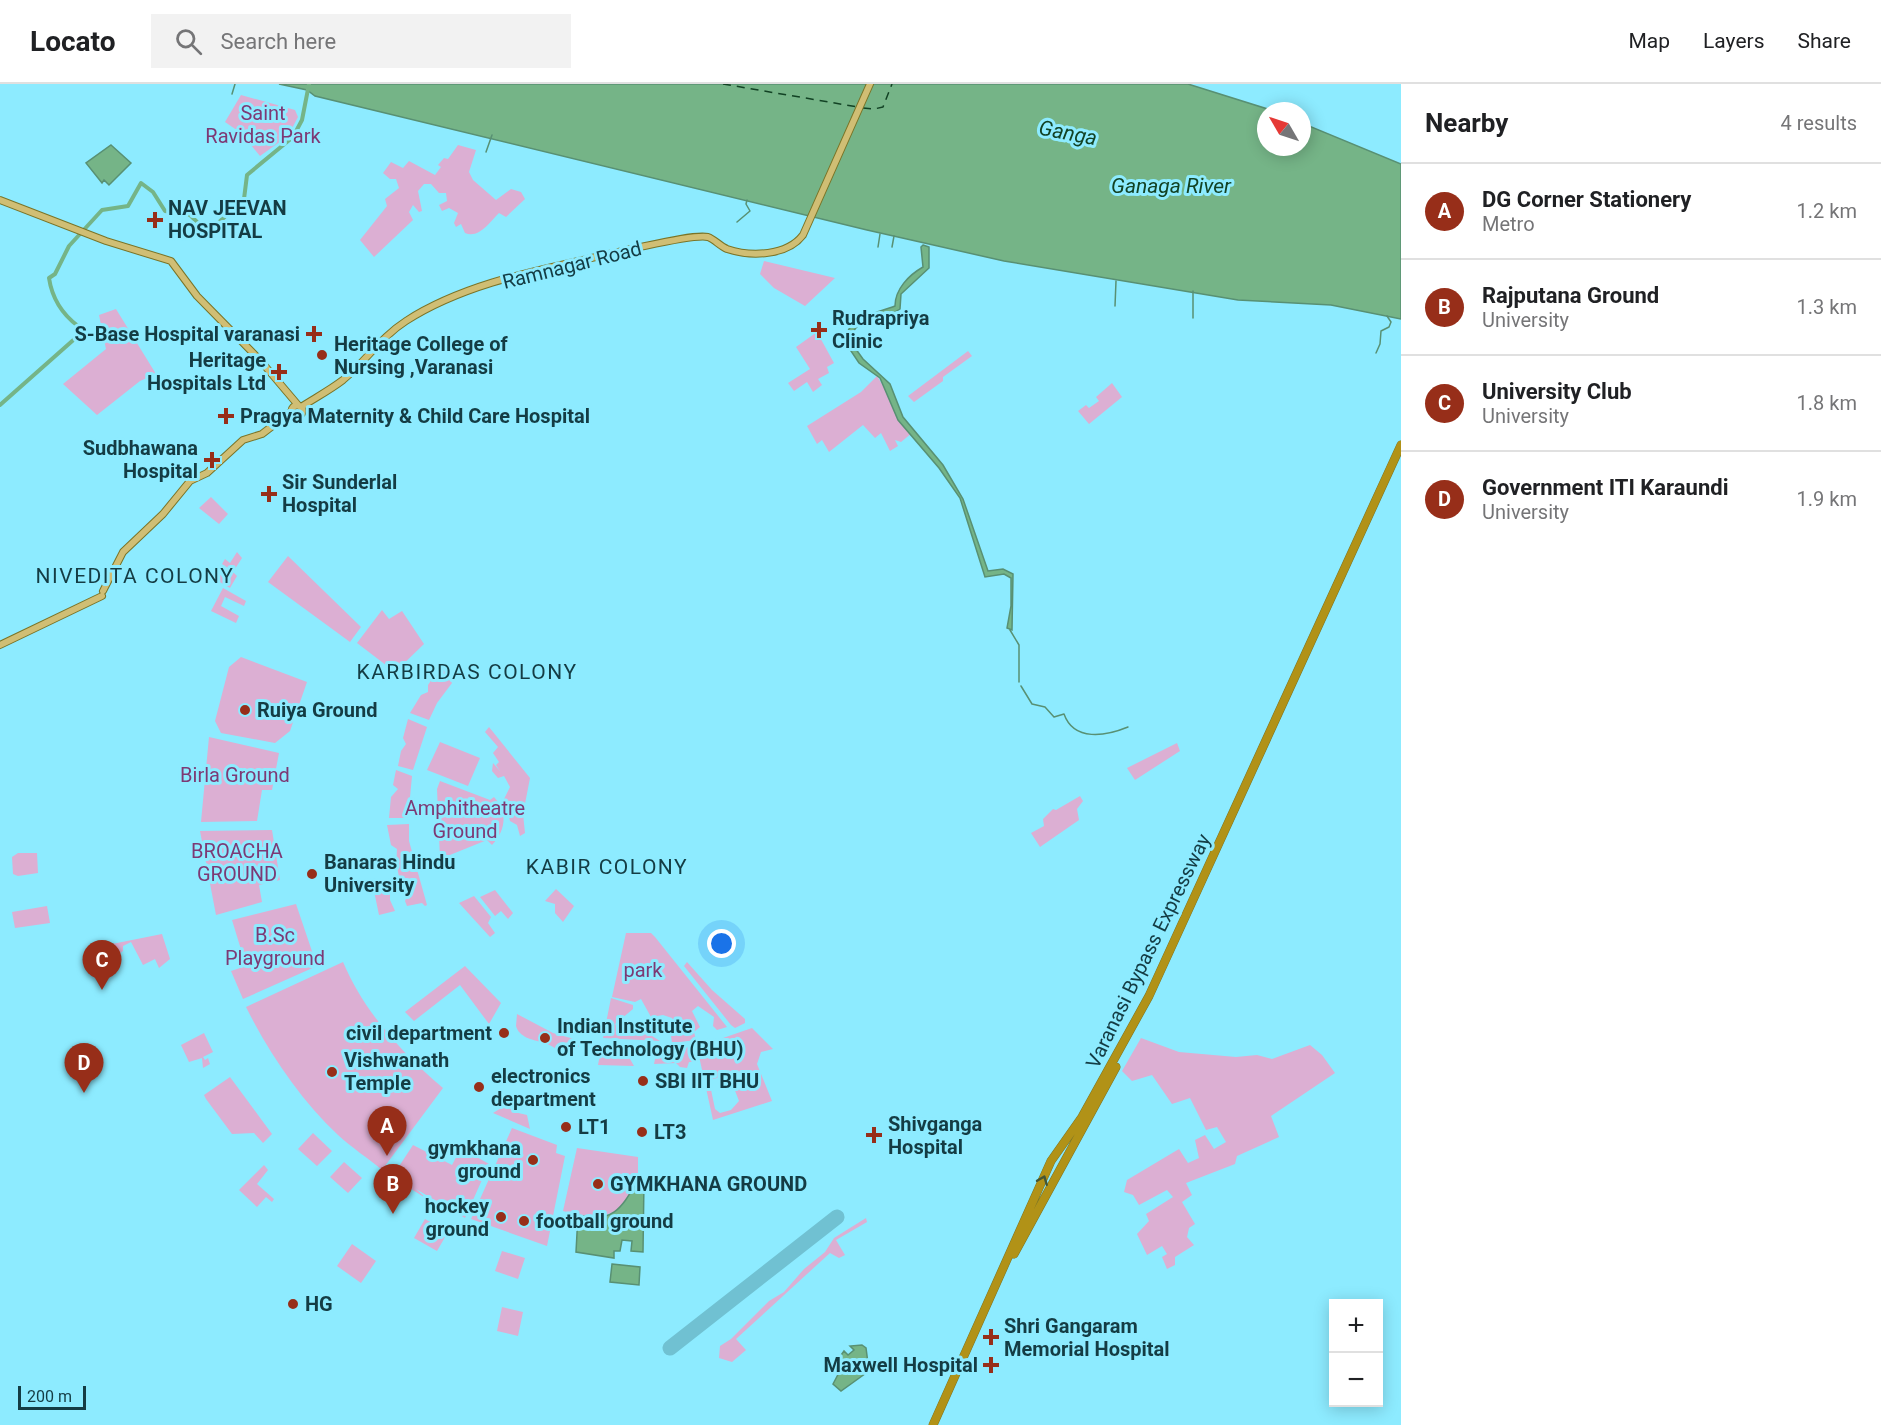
<!DOCTYPE html>
<html lang="en">
<head>
<meta charset="utf-8">
<style>
	:root { --surface:#fff; --page:#f2f2f2; --text:#202124; --muted:#757577; --line:#e0e0e0; --accent:#972e19 }
	body { margin:0; font-family:Roboto,sans-serif; background:var(--page); color:var(--text) }
	.controls { position:absolute; right:18px; bottom:18px; display:grid; overflow:hidden; border-radius:0px; box-shadow:0 3px 15px #0003 }
	.controls button { width:54px; height:54px; display:grid; place-items:center; padding:0; border:0; border-bottom:2px solid var(--line); background:var(--surface); color:var(--text); font:30px sans-serif }
	.compass { position:absolute; left:1257px; top:18px; width:54px; height:54px; border-radius:50%; background:var(--surface); box-shadow:0 3px 15px #0003; rotate:309deg }
	.scale { position:absolute; left:18px; bottom:15px; width:68px; box-sizing:border-box; padding-left:6px; border:3px solid #143c44; border-top:0; font-size:16px; line-height:21px; white-space:nowrap; color:#143c44; -webkit-text-stroke:4px #8debff; paint-order:stroke }
	.you { position:absolute; left:722px; top:860px; width:21px; height:21px; margin:-15px; border:4px solid #fff; border-radius:50%; background:#1a73e8; box-shadow:0 0 0 9px #1a73e833 }
	.badge { display:grid; place-items:center; width:39px; height:39px; border-radius:50%; background:var(--accent); color:#fff; font-size:20px; font-weight:700 }
	.pin { position:absolute; translate:-50% -50px; filter:drop-shadow(0 2px 3px #0008) }
	.pin::after { content:''; position:absolute; top:32px; width:21px; height:18px; background:inherit; clip-path:polygon(0 0,100% 0,50% 100%) }
	.list { margin:0; padding:0; list-style:none }
	h2 { display:flex; justify-content:space-between; align-items:center; height:78px; margin:0; padding:0 24px; font-size:26px }
	h2 small { font-size:20px; font-weight:400; color:var(--muted) }
	.list li { display:grid; grid-template-columns:39px 1fr auto; gap:18px; align-items:center; box-sizing:border-box; height:96px; padding:0 24px; border-top:2px solid var(--line) }
	.list b { display:block; font-size:22px; white-space:nowrap }
	.list p { margin:0; font-size:20px; white-space:nowrap; color:var(--muted) }
	.list em { font-size:20px; font-style:normal; color:var(--muted) }
	.icon { flex:none; width:33px; height:33px; fill:none; stroke:currentColor; stroke-width:2; stroke-linecap:round; stroke-linejoin:round }
	.map { position:relative; flex:none; width:1401px; height:1341px; overflow:hidden }
	header { display:flex; align-items:center; gap:36px; box-sizing:border-box; height:84px; padding:0 30px; background:var(--surface); border-bottom:2px solid var(--line) }
	header strong { font-size:28px }
	nav { display:flex; gap:33px; margin-inline-start:auto; font-size:21px }
	.search { width:420px; height:54px; background:var(--page); display:flex; align-items:center; gap:15px; box-sizing:border-box; padding:0 21px; border-radius:0px; color:var(--muted); font-size:22px }
	main { display:flex }
	aside { flex:1; background:var(--surface) }
	.map>svg:first-child { display:block }
	.green { fill:#dcafd3; fill-rule:evenodd }
	.water { fill:#75b487; stroke:#589073; stroke-width:1.5 }
	.lines { fill:none; stroke-linecap:round; stroke-linejoin:round }
	.stream { stroke:#589073; stroke-width:1.5 }
	.river { stroke:#75b487; stroke-width:4 }
	.ferry { stroke:#124224; stroke-width:1.5; stroke-dasharray:8 6; stroke-linecap:butt }
	.runway { stroke:#70c1d2; stroke-width:15 }
	.major-casing { stroke:#7a7427; stroke-width:8 }
	.highway-casing { stroke:#7a7427; stroke-width:9 }
	.major { stroke:#d0be74; stroke-width:6 }
	.highway { stroke:#b19217; stroke-width:8 }
	.oneway { stroke:#435636 }
	.poi-dot { fill:#972e19; stroke:#8debff; stroke-width:2 }
	.labels { text-anchor:middle; stroke-width:6; stroke-linejoin:round; paint-order:stroke }
	.park-label { font-size:20px; fill:#7d3974; stroke:#8debff }
	.poi-label { font-size:20px; font-weight:bold; fill:#143c44; stroke:#8debff; text-anchor:start }
	.street-label { font-size:20px; fill:#143c44; stroke:#8debff }
	.water-label { font-size:21px; font-style:italic; fill:#124224; stroke:#8debff }
	.neighbourhood-label { font-size:21px; letter-spacing:1.5px; fill:#143c44; stroke:#8debff }
</style>
</head>
<body>
<header>
<strong>Locato</strong>
<div class="search"><svg class="icon" aria-label="search" viewBox="0 0 24 24"><circle cx="10" cy="10" r="6"/><path d="M15 15l6 6"/></svg>Search here</div>
<nav><a>Map</a><a>Layers</a><a>Share</a></nav>
</header>
<main>
<div class="map">
<svg width="1401" height="1341" viewBox="0 0 1401 1341">
	<rect width="100%" height="100%" fill="#8debff"/>
	<!-- green -->
	<path class="green" d="M241,11L295,26L298,33L288,52L260,72L241,49L225,38Z
		M458,61L476,66L469,88L473,96L496,116L511,105L521,108L525,115L506,133L499,129C490,138 479,155 465,149L461,140L456,143L454,139L458,129L449,124L442,127L439,121L447,117L446,109H439L431,100H424L418,107L422,127L419,128L413,121L409,128L413,136L374,173L360,156L387,122L385,115L399,104L396,95H390L383,89L391,78L403,84L409,77L435,91L441,83L438,81L444,74L448,75Z
		M764,177L835,194L805,222L774,204L760,190Z
		M116,225L156,290L140,297L97,331L63,300L106,265L99,231Z
		M817,248L834,279L827,283L829,289L818,295L822,301L813,308L807,298L794,307L788,299L810,285L796,263Z
		M968,267L972,272L943,293V297L914,318L908,312Z
		M877,292L912,349L901,358L895,356L898,362L890,367L881,349L875,354L863,341L829,368L822,356L817,360L807,342L861,308Z
		M1112,299L1122,313L1089,340L1078,327L1086,321L1089,324L1099,317L1096,313Z
		M211,413L228,430L219,440L199,424Z
		M237,468L242,474L233,488L237,492L230,504L213,494L217,489L224,493L228,484L222,480L225,475L230,479Z
		M288,472L361,543L350,558L268,498Z
		M223,504L246,517L244,522L225,513L221,522L239,532L236,539L211,527Z
		M382,526L389,535L402,527L424,560L395,588L357,559Z
		M241,573L307,598L290,647L275,659L221,649L215,637L229,583Z
		M441,582L452,599L437,619L429,636L410,629L421,611L428,608V601Z
		M408,635L427,643L413,686L398,682L401,667L406,660L403,654Z
		M489,643L530,694L523,730L525,749L520,752L517,741L510,737L504,715L510,703L504,692L498,694L492,687L493,679L500,687L496,681L499,678L493,669L498,663L485,648Z
		M209,653L279,669L272,706H262L257,737L201,738Z
		M440,658L480,674L468,702L427,686Z
		M1177,659L1180,667L1135,696L1127,684Z
		M396,686L412,692L408,734H389L391,713L398,705L393,701Z
		M440,697L490,716L494,713C508,728 506,746 492,761L487,756L440,775L437,705Z
		M1080,712L1083,717L1077,725L1079,736L1040,763L1031,749L1044,742L1043,735L1053,725L1056,726Z
		M409,740V757L427,821L425,822L422,819L407,822L405,817L408,810C397,798 396,778 397,765L391,761L387,741Z
		M272,746L280,796L259,801L262,818L216,831L200,747Z
		M18,769H37L38,789L18,792L13,790L12,773Z
		M390,804V816L395,827L379,831L374,807Z
		M556,805L574,822L563,838L555,829V820L545,817Z
		M495,806L513,829L508,835L501,827L495,832L480,813Z
		M474,812L491,833L488,839L495,849L490,853L459,819Z
		M296,820L317,882L243,915L231,887L246,882L232,836Z
		M47,822L50,839L15,844L12,828Z
		M626,849H651L655,853L727,943L717,946L713,942L714,933L698,922L692,927L700,943L694,948L696,956L672,959L671,952L677,948L672,934L663,931L651,933L641,915L635,918L612,913Z
		M162,850L170,875L159,884L155,875L143,881L131,858L123,862V867L112,875L107,861Z
		M343,878C365,929 401,968 443,1004L382,1086C368,1074 352,1064 338,1051C300,1015 269,969 246,923Z
		M687,878L712,906L745,935V939L735,944L731,941L684,882Z
		M465,882L501,919L489,940L460,901L414,937L405,928Z
		M611,914L633,921V925L615,940L619,946C631,949 635,940 650,943L649,950L660,957L603,954Z
		M517,930L553,949L581,957C572,982 555,961 542,958C532,956 519,953 516,942Z
		M752,944L773,965L761,968L757,980L772,1017L713,1036L697,963ZM729,991L739,1017L731,1026L720,1029L715,1025L709,996Z
		M204,949L213,968L203,973L205,976L208,974L210,980L203,984L202,974L189,978L181,961Z
		M1141,954L1179,968L1236,973L1257,971L1272,975L1310,961L1322,971L1335,989L1271,1032L1279,1053L1237,1072L1235,1080L1186,1099L1192,1111L1182,1118L1195,1140L1189,1144L1187,1153L1194,1161L1175,1173V1181L1167,1185L1162,1173L1167,1170L1162,1162L1147,1171L1137,1150L1149,1137L1146,1130L1173,1113L1167,1106L1139,1121L1133,1111L1124,1108L1127,1096L1179,1065L1188,1079L1199,1074L1195,1056L1205,1051L1214,1065L1226,1058L1217,1043L1206,1046L1190,1014L1172,1020L1152,991L1132,997L1122,987Z
		M691,963L694,978H689L687,984L680,983L676,979L654,980L657,966Z
		M601,965L626,968L634,982L598,981Z
		M230,993L272,1050L263,1059L254,1049L232,1050L206,1015L204,1011Z
		M506,1021L514,1028L527,1031L530,1045L493,1029Z
		M512,1044L557,1061L556,1069L565,1072L547,1162L471,1135Z
		M313,1049L332,1067L317,1082L298,1065Z
		M413,1061L452,1081L461,1064L489,1080L465,1134L416,1105L427,1115L392,1093Z
		M577,1064L638,1073V1096L620,1126L593,1135L563,1127Z
		M344,1078L362,1094L348,1109L330,1093Z
		M264,1081L268,1086L257,1100L274,1115L272,1118L266,1113L257,1123L239,1106Z
		M866,1134L867,1138L836,1156L845,1171L839,1174L830,1169L736,1255L746,1266L732,1278L719,1274L720,1262L731,1255L769,1217L784,1208L804,1185L825,1168L834,1154Z
		M425,1135L448,1148L437,1167L414,1154Z
		M352,1160L376,1177L361,1199L337,1182Z
		M502,1167L525,1174L518,1195L495,1187Z
		M502,1223L523,1228L518,1252L497,1247Z"/>
	<!-- water -->
	<path class="water" d="M279,0H1188L1274,27H1266V63H1302V39L1401,80V235L1331,221L1238,216L1004,177L867,146L315,12L307,6Z
		M111,61L131,79L109,101L104,96L102,99L86,79Z
		M923,161L929,163V184L901,210L900,225C883,237 854,231 850,257L863,275L890,300L903,333L943,381L963,415L988,487L1003,485L1013,490L1012,546L1007,544L1011,522V494L1004,490L985,493L960,414L939,384L898,336L880,294L859,279L845,258C847,231 876,230 895,222C895,205 909,191 923,183L921,163Z
		M638,1096H644L643,1168L631,1167L632,1157L622,1156L620,1167H614V1174L576,1168L578,1131C614,1140 622,1123 638,1096Z
		M612,1180L640,1183L639,1201L610,1198Z
		M862,1261L866,1264L869,1287L841,1307L833,1300L843,1281L839,1274L844,1267L848,1271L854,1266L850,1262Z"/>
	<g class="lines">
		<!-- stream -->
		<path class="stream" d="M232,10L235,0
			M486,68L492,51
			M737,138L750,127L746,120L747,116
			M878,163L880,150
			M892,163L894,152
			M1115,222L1116,197
			M1193,234V207
			M1376,269L1380,260L1381,247L1389,243L1391,238L1387,232
			M1010,546L1019,561V598
			M1021,602L1032,620L1045,623L1054,633L1064,630C1074,658 1106,652 1128,643"/>
		<!-- river -->
		<path class="river" d="M0,321L79,251L78,242C62,230 52,214 49,194L55,190L69,162L102,126L128,122L141,99L153,108L165,127L190,131L202,143L217,140L244,115L247,91L293,53L302,36L309,0"/>
		<!-- ferry -->
		<path class="ferry" d="M723,0L858,23
			M863,24L874,25L883,23L892,0"/>
		<!-- runway -->
		<path class="runway" d="M670,1264L837,1133"/>
		<defs>
			<path id="major" d="M0,116L106,157L171,177L197,212L259,275L298,321
				M291.5 327a5.5 5.5 0 1 1 11 0a5.5 5.5 0 1 1-11 0Z
				M301,323C315,314 330,306 343,296C366,277 381,253 406,237C471,195 557,183 631,165C647,162 694,150 708,153C714,155 720,162 727,165C751,173 787,172 803,151L870,0
				M103,507L123,468L163,430L190,397L207,389L243,356L262,350L292,327
				M0,561L102,512"/>
			<path id="highway" d="M1014,1170L1116,983
				M933,1341L1051,1077L1082,1033L1149,912L1401,361"/>
		</defs>
		<!-- major casing -->
		<use href="#major" class="major-casing"/>
		<!-- highway casing -->
		<use href="#highway" class="highway-casing"/>
		<!-- major -->
		<use href="#major" class="major"/>
		<!-- highway -->
		<use href="#highway" class="highway"/>
	</g>
	<!-- one-way arrows -->
	<defs><path id="oneway-chevron" d="M-2-3.5L2.5 0L-2 3.5" fill="none" stroke-width="1.6" stroke-linecap="round" stroke-linejoin="round" transform="scale(1.5)"/></defs>
	<use class="oneway" href="#oneway-chevron" transform="translate(1043 1096) rotate(-68)"/>
	<!-- markers -->
	<g class="poi-dot">
		<path d="M152 127h6v6h6v6h-6v6h-6v-6h-6v-6h6z"/>
		<path d="M816 237h6v6h6v6h-6v6h-6v-6h-6v-6h6z"/>
		<path d="M311 241h6v6h6v6h-6v6h-6v-6h-6v-6h6z"/>
		<circle cx="322" cy="271" r="6"/>
		<path d="M276 279h6v6h6v6h-6v6h-6v-6h-6v-6h6z"/>
		<path d="M223 323h6v6h6v6h-6v6h-6v-6h-6v-6h6z"/>
		<path d="M209 367h6v6h6v6h-6v6h-6v-6h-6v-6h6z"/>
		<path d="M266 401h6v6h6v6h-6v6h-6v-6h-6v-6h6z"/>
		<circle cx="245" cy="626" r="6"/>
		<circle cx="312" cy="790" r="6"/>
		<circle cx="504" cy="949" r="6"/>
		<circle cx="545" cy="954" r="6"/>
		<circle cx="332" cy="988" r="6"/>
		<circle cx="643" cy="997" r="6"/>
		<circle cx="479" cy="1003" r="6"/>
		<circle cx="566" cy="1043" r="6"/>
		<circle cx="642" cy="1048" r="6"/>
		<path d="M871 1042h6v6h6v6h-6v6h-6v-6h-6v-6h6z"/>
		<circle cx="533" cy="1076" r="6"/>
		<circle cx="598" cy="1100" r="6"/>
		<circle cx="501" cy="1133" r="6"/>
		<circle cx="524" cy="1137" r="6"/>
		<circle cx="293" cy="1220" r="6"/>
		<path d="M988 1244h6v6h6v6h-6v6h-6v-6h-6v-6h6z"/>
		<path d="M988 1272h6v6h6v6h-6v6h-6v-6h-6v-6h6z"/>
	</g>
	<g class="labels">
		<!-- park labels -->
		<g class="park-label">
			<text x="263" y="36">Saint<tspan x="263" dy="23">Ravidas Park</tspan></text>
			<text x="235" y="698">Birla Ground</text>
			<text x="465" y="731">Amphitheatre<tspan x="465" dy="23">Ground</tspan></text>
			<text x="237" y="774">BROACHA<tspan x="237" dy="23">GROUND</tspan></text>
			<text x="275" y="858">B.Sc<tspan x="275" dy="23">Playground</tspan></text>
			<text x="643" y="893">park</text>
		</g>
		<!-- poi labels -->
		<g class="poi-label">
			<text x="168" y="131">NAV JEEVAN<tspan x="168" dy="23">HOSPITAL</tspan></text>
			<text x="832" y="241">Rudrapriya<tspan x="832" dy="23">Clinic</tspan></text>
			<text x="300" y="257" text-anchor="end">S-Base Hospital varanasi</text>
			<text x="334" y="267">Heritage College of<tspan x="334" dy="23">Nursing ,Varanasi</tspan></text>
			<text x="266" y="283" text-anchor="end">Heritage<tspan x="266" dy="23">Hospitals Ltd</tspan></text>
			<text x="240" y="339">Pragya Maternity &amp; Child Care Hospital</text>
			<text x="198" y="371" text-anchor="end">Sudbhawana<tspan x="198" dy="23">Hospital</tspan></text>
			<text x="282" y="405">Sir Sunderlal<tspan x="282" dy="23">Hospital</tspan></text>
			<text x="257" y="633">Ruiya Ground</text>
			<text x="324" y="785">Banaras Hindu<tspan x="324" dy="23">University</tspan></text>
			<text x="557" y="949">Indian Institute<tspan x="557" dy="23">of Technology (BHU)</tspan></text>
			<text x="492" y="956" text-anchor="end">civil department</text>
			<text x="344" y="983">Vishwanath<tspan x="344" dy="23">Temple</tspan></text>
			<text x="491" y="999">electronics<tspan x="491" dy="23">department</tspan></text>
			<text x="655" y="1004">SBI IIT BHU</text>
			<text x="888" y="1047">Shivganga<tspan x="888" dy="23">Hospital</tspan></text>
			<text x="578" y="1050">LT1</text>
			<text x="654" y="1055">LT3</text>
			<text x="521" y="1071" text-anchor="end">gymkhana<tspan x="521" dy="23">ground</tspan></text>
			<text x="610" y="1107">GYMKHANA GROUND</text>
			<text x="489" y="1129" text-anchor="end">hockey<tspan x="489" dy="23">ground</tspan></text>
			<text x="536" y="1144">football ground</text>
			<text x="305" y="1227">HG</text>
			<text x="1004" y="1249">Shri Gangaram<tspan x="1004" dy="23">Memorial Hospital</tspan></text>
			<text x="978" y="1288" text-anchor="end">Maxwell Hospital</text>
		</g>
		<!-- street labels -->
		<g class="street-label">
			<text transform="translate(572 181) rotate(-14)" y="7">Ramnagar Road</text>
			<text transform="translate(1148 867) rotate(-64)" y="7">Varanasi Bypass Expressway</text>
		</g>
		<!-- water labels -->
		<g class="water-label">
			<text transform="translate(1068 49) rotate(11)" y="7">Ganga</text>
			<text x="1171" y="109">Ganaga River</text>
		</g>
		<!-- neighbourhood labels -->
		<g class="neighbourhood-label">
			<text x="135" y="499">NIVEDITA COLONY</text>
			<text x="467" y="595">KARBIRDAS COLONY</text>
			<text x="607" y="790">KABIR COLONY</text>
		</g>
	</g>
</svg>
<div class="controls">
<button>+</button>
<button>−</button>
</div>
<svg class="compass" viewBox="-18 -18 36 36"><path d="M0-13l5 13h-10z" fill="#e53935"/><path d="M0 13l5-13h-10z" fill="#757577"/></svg>
<div class="scale">200 m</div>
<div class="you"></div>
<div class="pin badge" style="left:387px;top:1072px">A</div>
<div class="pin badge" style="left:393px;top:1130px">B</div>
<div class="pin badge" style="left:102px;top:906px">C</div>
<div class="pin badge" style="left:84px;top:1009px">D</div>
</div>
<aside>
<h2>Nearby<small>4 results</small></h2>
<ul class="list">
<li><span class="badge">A</span><div><b>DG Corner Stationery</b><p>Metro</p></div><em>1.2 km</em></li>
<li><span class="badge">B</span><div><b>Rajputana Ground</b><p>University</p></div><em>1.3 km</em></li>
<li><span class="badge">C</span><div><b>University Club</b><p>University</p></div><em>1.8 km</em></li>
<li><span class="badge">D</span><div><b>Government ITI Karaundi</b><p>University</p></div><em>1.9 km</em></li>
</ul>
</aside>
</main>
</body>
</html>
